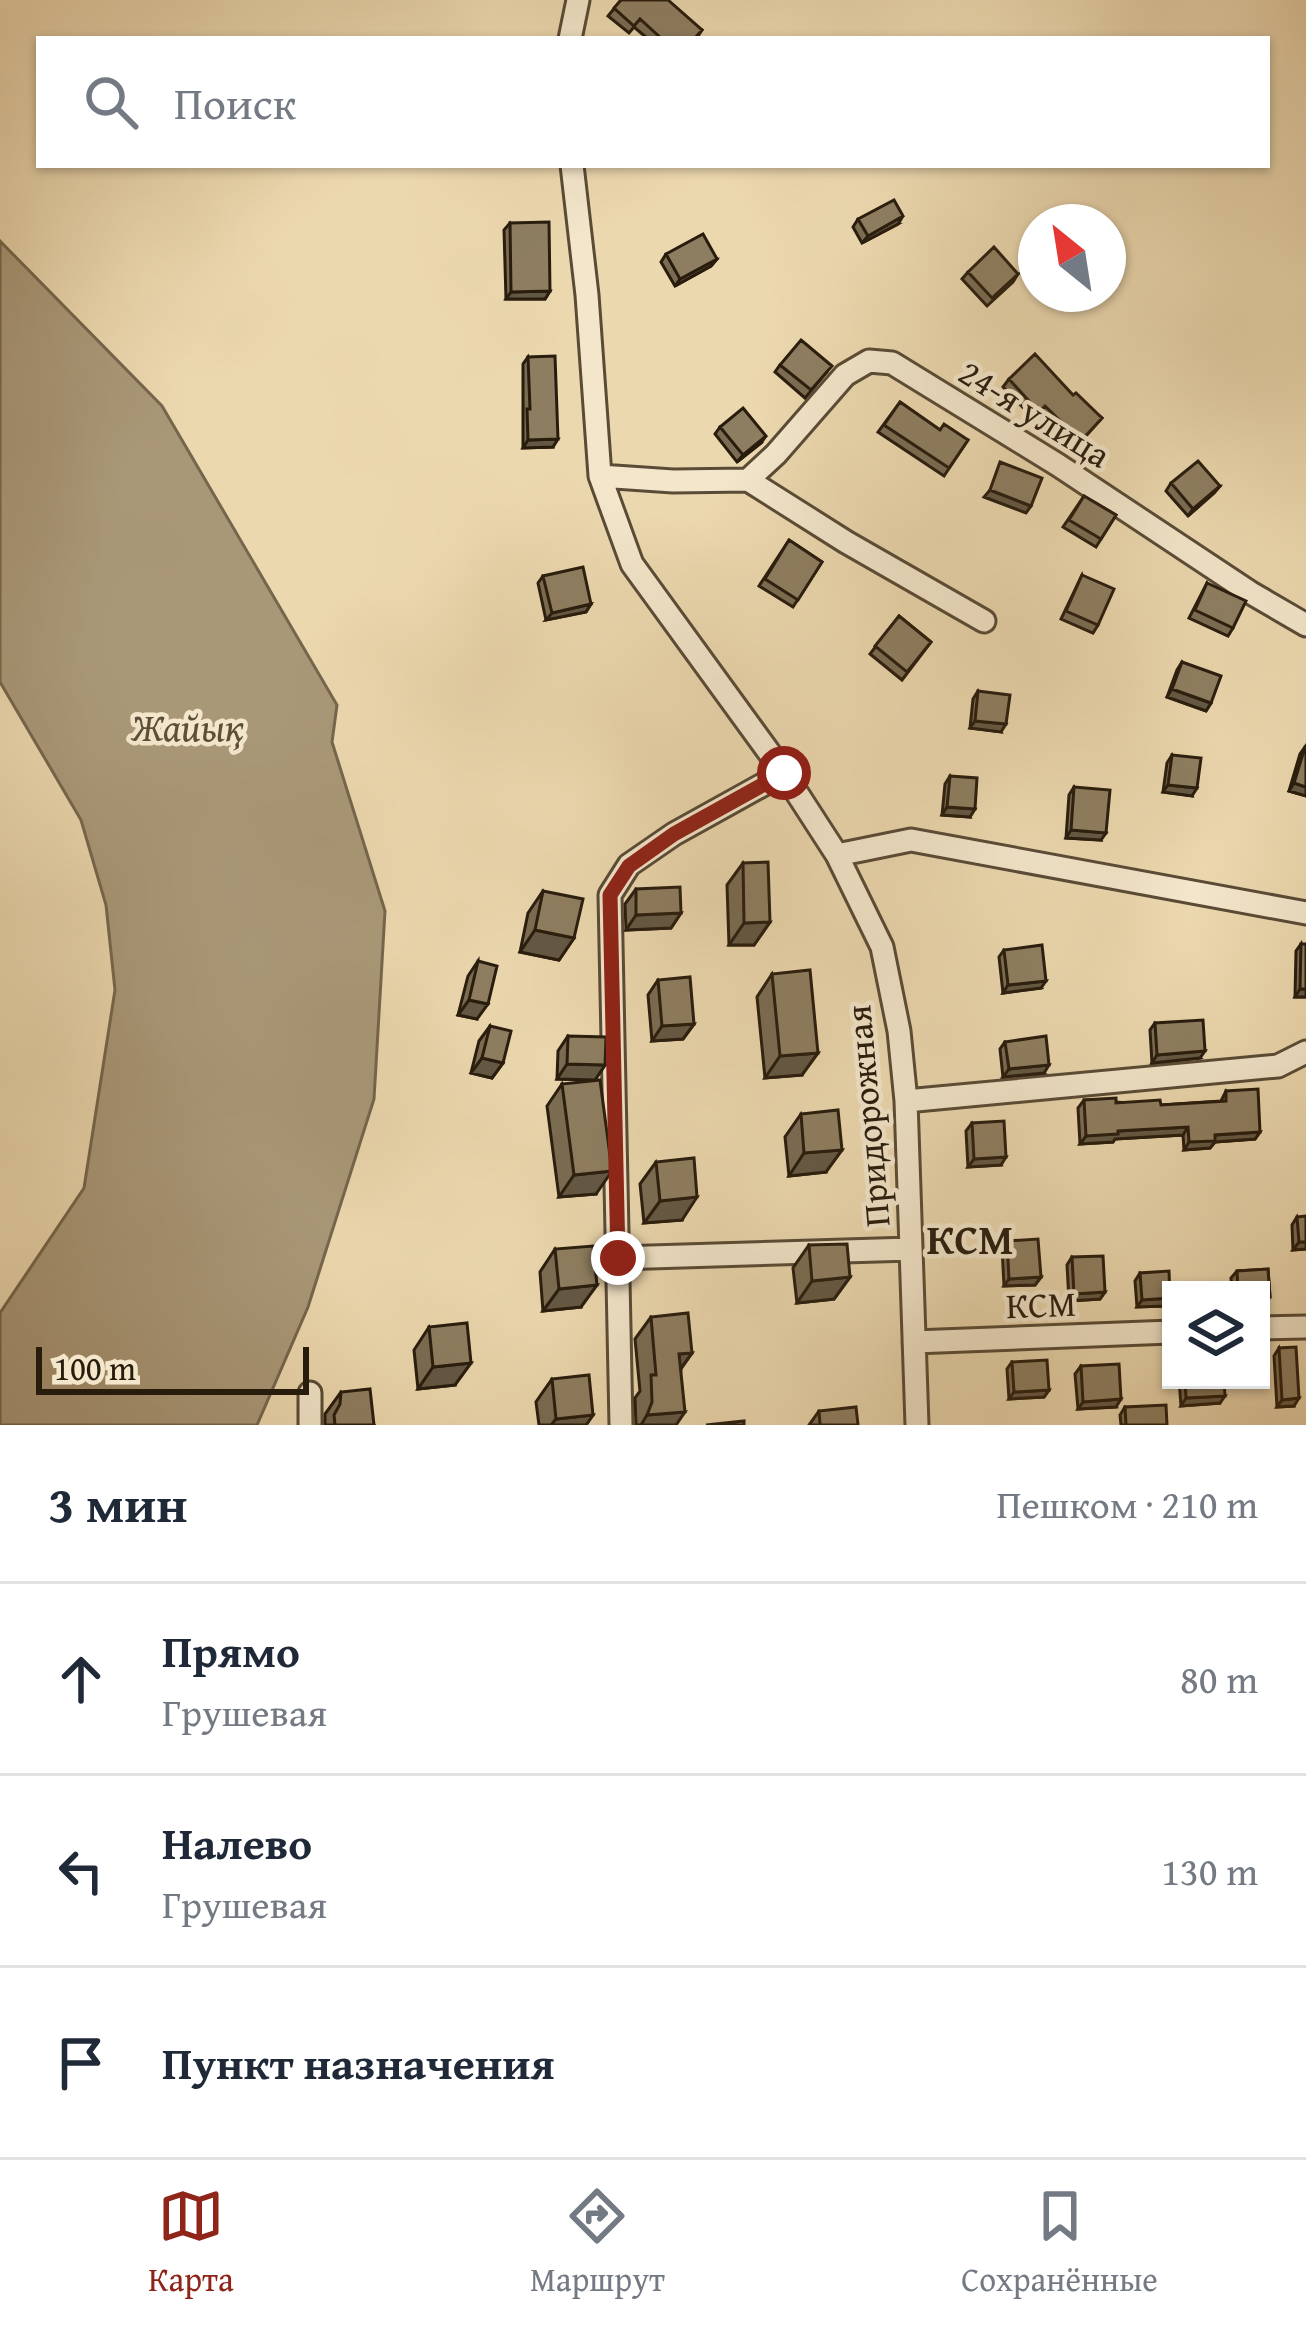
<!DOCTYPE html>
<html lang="ru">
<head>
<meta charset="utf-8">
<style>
	:root { --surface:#fff; --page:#f6f6f7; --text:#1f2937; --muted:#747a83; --line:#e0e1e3; --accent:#8f2418 }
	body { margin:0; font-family:"Gentium Book Plus",serif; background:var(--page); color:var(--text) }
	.controls { position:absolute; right:36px; bottom:36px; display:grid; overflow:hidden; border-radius:0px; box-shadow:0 3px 9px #0004 }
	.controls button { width:108px; height:108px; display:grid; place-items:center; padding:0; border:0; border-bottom:3px solid var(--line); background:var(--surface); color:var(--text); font:60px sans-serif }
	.compass { position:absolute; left:1018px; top:204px; width:108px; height:108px; border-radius:50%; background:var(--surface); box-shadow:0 3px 9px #0004; rotate:330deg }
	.scale { position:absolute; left:36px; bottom:30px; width:273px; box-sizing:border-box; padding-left:12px; border:6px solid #281c0d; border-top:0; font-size:33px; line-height:42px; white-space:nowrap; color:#281c0d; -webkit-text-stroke:9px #f3e6cb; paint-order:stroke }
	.stop { position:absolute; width:36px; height:36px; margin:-27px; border:9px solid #8f2418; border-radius:50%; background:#fff }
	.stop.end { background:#8f2418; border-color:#fff; box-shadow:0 3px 12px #0008 }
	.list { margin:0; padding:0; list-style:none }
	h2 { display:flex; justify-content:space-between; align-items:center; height:156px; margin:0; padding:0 48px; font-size:51px }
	h2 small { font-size:39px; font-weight:400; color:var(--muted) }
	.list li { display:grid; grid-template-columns:78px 1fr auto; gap:36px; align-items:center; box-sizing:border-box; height:192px; padding:0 48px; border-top:3px solid var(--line) }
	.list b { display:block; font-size:45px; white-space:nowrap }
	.list p { margin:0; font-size:39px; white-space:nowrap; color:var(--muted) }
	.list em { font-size:39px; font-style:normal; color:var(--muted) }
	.icon { flex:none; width:66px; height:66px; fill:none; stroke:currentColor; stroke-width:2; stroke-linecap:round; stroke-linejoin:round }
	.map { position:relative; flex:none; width:1306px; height:1425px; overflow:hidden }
	.search { position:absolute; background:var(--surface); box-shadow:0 3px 9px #0004; left:36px; right:36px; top:36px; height:132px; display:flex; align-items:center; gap:30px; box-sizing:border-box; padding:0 42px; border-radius:0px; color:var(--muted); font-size:45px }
	.sheet { height:732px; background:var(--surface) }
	nav { display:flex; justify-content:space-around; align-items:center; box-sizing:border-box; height:168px; border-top:3px solid var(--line); background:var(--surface); font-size:33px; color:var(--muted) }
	nav a { display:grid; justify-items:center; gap:6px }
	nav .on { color:var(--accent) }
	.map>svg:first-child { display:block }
	.water { fill:#a99878; stroke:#75664d; stroke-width:3 }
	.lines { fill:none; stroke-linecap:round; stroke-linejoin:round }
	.minor-casing { stroke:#594b36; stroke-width:27 }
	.minor { stroke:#f3e6cb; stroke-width:21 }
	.wall { fill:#7a6c53; stroke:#281c0d; stroke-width:3 }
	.shaded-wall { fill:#635844; stroke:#281c0d; stroke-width:3 }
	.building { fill:#8e7e61; stroke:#281c0d; stroke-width:3 }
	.route { stroke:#8f2418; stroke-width:15 }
	.labels { text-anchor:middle; stroke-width:9; stroke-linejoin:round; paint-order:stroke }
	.street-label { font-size:36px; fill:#281c0d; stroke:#f3e6cb }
	.water-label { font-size:39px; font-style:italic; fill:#5c4e38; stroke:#f3e6cb }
	.quarter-label { font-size:42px; font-weight:bold; fill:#281c0d; stroke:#f3e6cb }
</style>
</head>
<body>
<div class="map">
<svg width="1306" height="1425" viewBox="0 0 1306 1425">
	<rect width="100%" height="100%" fill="#ecd8af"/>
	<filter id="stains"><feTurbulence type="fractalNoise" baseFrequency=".00167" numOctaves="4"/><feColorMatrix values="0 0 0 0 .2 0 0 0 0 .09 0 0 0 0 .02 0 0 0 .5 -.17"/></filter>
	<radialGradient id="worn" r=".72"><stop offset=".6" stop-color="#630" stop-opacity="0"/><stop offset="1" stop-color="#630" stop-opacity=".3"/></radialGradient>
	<!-- water -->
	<path class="water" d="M0,241L162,406L337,705L332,742L385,911L374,1099L308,1307L257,1425H0V1313L84,1188L115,990L106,905L81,820L0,682Z"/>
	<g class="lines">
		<defs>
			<path id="minor" d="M570,39L578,0
				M572,165L587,295L600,476L632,564L784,773L837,855L882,947L899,1031L906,1101L917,1425
				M600,476L673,481L748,480L846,542L984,621
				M748,480L776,454L845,375L869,361L892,363L1058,465L1251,593L1306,625
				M837,855L911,840L1306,913
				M906,1101L1278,1066L1306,1052
				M618,1258L911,1249
				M1261,1328L1306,1327
				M914,1342L1171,1332
				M310,1425V1393
				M621,1425L610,895L629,865L674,834L784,773"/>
		</defs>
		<!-- minor casing -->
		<use href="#minor" class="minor-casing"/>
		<!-- minor -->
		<use href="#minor" class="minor"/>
	</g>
	<!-- wall -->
	<path class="wall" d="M621,0L702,30L696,39H648L634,27L629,33L608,16Z
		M858,219L898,224L862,243L853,227Z
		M510,223L550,291L545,299H506L504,230Z
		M666,254L717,259L711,266L675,286L661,262Z
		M968,272L1018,274L1013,282L987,306L962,279Z
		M528,357L553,447L523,448V364Z
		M780,365L826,373L805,398L775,372Z
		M1009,379L1073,395L1102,418L1075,448L1040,414L1034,419L1003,387Z
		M900,402L940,430L968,440L944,476L878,432Z
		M720,427L761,443L737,462L715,434Z
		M1171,483L1220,486L1214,493L1188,516L1166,491Z
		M1084,496L1116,515L1096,547L1063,527Z
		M789,540L822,562L793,607L759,586Z
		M1082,575L1098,625L1093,633L1061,619Z
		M543,576L591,604L586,612L546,620L538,583Z
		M1207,583L1233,628L1228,636L1189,618Z
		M899,616L931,642L902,680L870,654Z
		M1182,662L1211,703L1206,711L1167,697L1177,670Z
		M978,691L1001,732L970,728L973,699Z
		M1305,747L1306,796L1289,791L1300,754Z
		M1172,755L1192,796L1163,792L1167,763Z
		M950,776L970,817L942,815L945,784Z
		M1074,787L1101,840L1066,838L1069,795Z
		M743,863L770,922L754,945H729L727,885Z
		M636,889L681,913L671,928L626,930L625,904Z
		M543,891L574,938L559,960L520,952L528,913Z
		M1301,944L1306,997H1295L1296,951Z
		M1004,950L1041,988L1003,993L999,957Z
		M478,961L477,1019L458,1015L468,976Z
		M772,974L802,1075L765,1078L757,997Z
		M658,980L694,1024L683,1039L652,1041L648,995Z
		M1155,1023L1200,1058L1152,1063L1150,1030Z
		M490,1026L503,1063L492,1078L471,1073L479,1041Z
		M568,1036L605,1065L595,1080L557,1079L558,1051Z
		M1005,1042L1044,1073L1003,1077L1000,1049Z
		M562,1084L596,1194L559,1197L547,1106Z
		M1226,1091L1260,1132L1255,1139L1215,1142L1210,1148L1184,1150L1183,1135L1115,1139L1113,1142L1080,1144L1078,1108L1084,1100L1161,1105L1221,1101Z
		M801,1114L826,1172L789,1176L785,1137Z
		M972,1123L1001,1165L968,1167L966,1131Z
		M656,1162L682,1220L644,1223L640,1184Z
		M1297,1217L1306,1249L1293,1250L1292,1225Z
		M1007,1241L1041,1277L1035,1285L1004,1286L1002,1248Z
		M809,1245L850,1277L834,1299L797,1303L793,1268Z
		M555,1249L581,1307L543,1311L540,1272Z
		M1072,1257L1105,1292L1100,1299L1069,1301L1067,1265Z
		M1268,1269L1270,1297L1264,1305H1261V1290H1232L1231,1278L1237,1271Z
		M1140,1273L1170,1298L1165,1306L1137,1307L1135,1281Z
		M651,1317L692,1353L681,1369L676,1425H636L635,1398L640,1391L635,1339Z
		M429,1327L455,1385L418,1389L414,1350Z
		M1279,1348L1294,1406L1277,1407L1274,1356Z
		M1012,1362L1049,1390L1044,1397L1009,1399L1007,1369Z
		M1081,1366L1116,1407L1078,1409L1075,1374Z
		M552,1379L593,1415L586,1425H539L536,1402Z
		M1179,1380H1224L1220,1403L1181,1406Z
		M341,1392L374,1425H325V1414Z
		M1125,1407L1167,1425H1121L1120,1415Z
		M819,1411L858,1425H809Z"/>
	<!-- shaded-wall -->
	<path class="shaded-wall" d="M903,216L898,224L862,243L868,236Z
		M717,259L711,266L675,286L680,279Z
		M550,291L545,299H506L511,292Z
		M766,436L761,443L737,462L743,455Z
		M558,439L553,447L523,448L528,440Z
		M1220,486L1214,493L1188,516L1193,509Z
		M990,490L1031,506L1026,513L984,497Z
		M591,604L586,612L546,620L552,613Z
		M1172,689L1211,703L1206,711L1167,697Z
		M975,721L1006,724L1001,732L970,728Z
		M1294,783L1306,787V796L1289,791Z
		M1168,785L1197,788L1192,796L1163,792Z
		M947,807L975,809L970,817L942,815Z
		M1071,830L1106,833L1101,840L1066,838Z
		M681,913L671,928L626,930L636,915Z
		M770,922L754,945H729L744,923Z
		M535,930L574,938L559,960L520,952Z
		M1046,981L1041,988L1003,993L1008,985Z
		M1300,989H1306V997H1295Z
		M469,1000L488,1004L477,1019L458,1015Z
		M694,1024L683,1039L652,1041L662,1026Z
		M1205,1051L1200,1058L1152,1063L1157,1055Z
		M818,1053L802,1075L765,1078L780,1056Z
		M482,1058L503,1063L492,1078L471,1073Z
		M567,1064L605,1065L595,1080L557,1079Z
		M1049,1065L1044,1073L1003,1077L1009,1069Z
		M1188,1127L1183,1135L1115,1139L1113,1142L1080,1144L1086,1136L1118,1131Z
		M1260,1132L1255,1139L1215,1142L1210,1148L1184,1150L1189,1142L1215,1135Z
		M842,1150L826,1172L789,1176L804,1153Z
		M1006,1157L1001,1165L968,1167L974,1159Z
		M612,1171L596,1194L559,1197L574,1175Z
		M697,1197L682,1220L644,1223L660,1201Z
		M1299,1242H1306V1249L1293,1250Z
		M850,1277L834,1299L797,1303L812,1281Z
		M1041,1277L1035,1285L1004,1286L1009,1279Z
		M597,1285L581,1307L543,1311L559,1289Z
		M1105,1292L1100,1299L1069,1301L1074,1294Z
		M1170,1298L1165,1306L1137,1307L1142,1300Z
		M692,1353L676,1375L679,1354Z
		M471,1363L455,1385L418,1389L433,1367Z
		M1049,1390L1044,1397L1009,1399L1014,1392Z
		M1225,1396L1220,1403L1181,1406L1186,1398Z
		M1299,1398L1294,1406L1277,1407L1282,1400Z
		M1121,1399L1116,1407L1078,1409L1083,1402Z
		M685,1412L676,1425H641L647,1415Z
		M593,1415L586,1425H551L556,1419Z"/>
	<!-- building -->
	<path class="building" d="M621,0H668L702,30L694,39H662L640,19L634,26L614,8Z
		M894,200L903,216L868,236L858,219Z
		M549,222L550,291L511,292L510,223Z
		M703,234L717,259L680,279L666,254Z
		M994,247L1018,274L992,298L968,272Z
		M801,340L832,366L811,390L780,365Z
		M1035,354L1073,395L1076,393L1102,418L1081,441L1045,406L1039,412L1009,379Z
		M555,356L558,439L528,440L527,409H530L528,357Z
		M900,402L940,430L944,424L968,440L949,468L884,425Z
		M743,408L766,436L743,455L720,427Z
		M1198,461L1220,486L1193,509L1171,483Z
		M1000,462L1042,478L1031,506L990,490Z
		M1084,496L1116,515L1101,539L1069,520Z
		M789,540L822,562L798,600L765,579Z
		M583,567L591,604L552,613L543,576Z
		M1082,575L1114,589L1098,625L1066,611Z
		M1207,583L1246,601L1233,628L1195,610Z
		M899,616L931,642L907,672L875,646Z
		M1182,662L1221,676L1211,703L1172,689Z
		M978,691L1010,695L1006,724L975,721Z
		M1305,747H1306V787L1294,783Z
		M1172,755L1201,758L1197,788L1168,785Z
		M950,776L977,778L975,809L947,807Z
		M1074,787L1110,790L1106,833L1071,830Z
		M768,862L770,922L744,923L743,863Z
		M680,887L681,913L636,915V889Z
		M543,891L583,899L574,938L535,930Z
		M1301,944H1306V989H1300Z
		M1042,945L1046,981L1008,985L1004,950Z
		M478,961L497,966L488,1004L469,1000Z
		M810,970L818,1053L780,1056L772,974Z
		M690,977L694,1024L662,1026L658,980Z
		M1203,1020L1205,1051L1157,1055L1155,1023Z
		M490,1026L511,1031L503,1063L482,1058Z
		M568,1036L606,1037L605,1065L567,1064Z
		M1046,1036L1049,1065L1009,1069L1005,1042Z
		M600,1080L612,1171L574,1175L562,1084Z
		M1258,1089L1260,1132L1215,1135V1141L1189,1142L1188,1127L1118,1131V1134L1086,1136L1084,1100L1116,1098V1103L1160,1100L1161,1105L1226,1101V1091Z
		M838,1110L842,1150L804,1153L801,1114Z
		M1004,1121L1006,1157L974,1159L972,1123Z
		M694,1158L697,1197L660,1201L656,1162Z
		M1306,1216V1242H1299L1297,1217Z
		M1038,1239L1041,1277L1009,1279L1007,1241Z
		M847,1244L850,1277L812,1281L809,1245Z
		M593,1246L597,1285L559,1289L555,1249Z
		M1103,1256L1105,1292L1074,1294L1072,1257Z
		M1268,1269L1270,1297L1261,1298V1290H1238L1237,1271Z
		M1169,1271L1170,1298L1142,1300L1140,1273Z
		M688,1313L692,1353L679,1354L685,1412L647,1415L652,1402L651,1375H656L651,1317Z
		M467,1323L471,1363L433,1367L429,1327Z
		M1296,1347L1299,1398L1282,1400L1279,1348Z
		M1047,1360L1049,1390L1014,1392L1012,1362Z
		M1119,1364L1121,1399L1083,1402L1081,1366Z
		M589,1375L593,1415L556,1419L552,1379Z
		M1185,1380H1224L1225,1396L1186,1398Z
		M370,1389L374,1425H335L334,1415L340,1404L341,1392Z
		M1166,1405L1167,1425H1126L1125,1407Z
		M856,1407L858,1425H820L819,1411Z
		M744,1421V1425H706Z"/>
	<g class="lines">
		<!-- route -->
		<path class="route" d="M618,1258L610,895L629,866L674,834L784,773"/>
	</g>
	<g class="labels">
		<!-- street labels -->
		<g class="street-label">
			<text transform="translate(1035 413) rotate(32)" y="13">24-я улица</text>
			<text transform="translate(867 1116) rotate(-95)" y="13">Придорожная</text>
			<text transform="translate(1041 1304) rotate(-2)" y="13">КСМ</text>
		</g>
		<!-- water labels -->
		<g class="water-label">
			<text x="188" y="741">Жайық</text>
		</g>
		<!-- quarter labels -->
		<g class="quarter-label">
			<text x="970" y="1254">КСМ</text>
		</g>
	</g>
	<rect width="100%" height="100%" filter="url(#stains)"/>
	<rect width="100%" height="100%" fill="url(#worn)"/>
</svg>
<div class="controls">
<button><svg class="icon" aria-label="layers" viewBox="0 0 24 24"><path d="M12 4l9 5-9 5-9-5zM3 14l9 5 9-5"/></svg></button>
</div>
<svg class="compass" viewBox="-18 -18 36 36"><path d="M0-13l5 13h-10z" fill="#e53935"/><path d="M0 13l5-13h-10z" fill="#747a83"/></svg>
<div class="scale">100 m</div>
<div class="stop" style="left:784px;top:773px"></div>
<div class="stop end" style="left:618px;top:1258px"></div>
<div class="search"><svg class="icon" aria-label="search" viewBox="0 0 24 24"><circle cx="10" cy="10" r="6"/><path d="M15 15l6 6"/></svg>Поиск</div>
</div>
<section class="sheet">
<h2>3 мин<small>Пешком · 210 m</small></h2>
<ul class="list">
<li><svg class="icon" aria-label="ahead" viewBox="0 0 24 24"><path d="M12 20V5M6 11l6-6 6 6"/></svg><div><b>Прямо</b><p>Грушевая</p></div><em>80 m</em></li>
<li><svg class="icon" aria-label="left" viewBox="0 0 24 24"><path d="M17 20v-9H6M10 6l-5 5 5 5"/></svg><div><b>Налево</b><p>Грушевая</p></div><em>130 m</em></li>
<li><svg class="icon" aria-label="arrive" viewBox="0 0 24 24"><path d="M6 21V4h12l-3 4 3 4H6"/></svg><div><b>Пункт назначения</b></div></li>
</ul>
</section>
<nav>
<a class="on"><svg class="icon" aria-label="map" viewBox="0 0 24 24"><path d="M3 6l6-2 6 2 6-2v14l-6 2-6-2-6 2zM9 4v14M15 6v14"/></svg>Карта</a>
<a><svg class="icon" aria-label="directions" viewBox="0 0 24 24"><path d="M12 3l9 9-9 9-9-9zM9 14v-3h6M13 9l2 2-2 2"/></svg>Маршрут</a>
<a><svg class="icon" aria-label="saved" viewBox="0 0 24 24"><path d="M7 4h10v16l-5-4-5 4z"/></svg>Сохранённые</a>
</nav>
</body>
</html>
